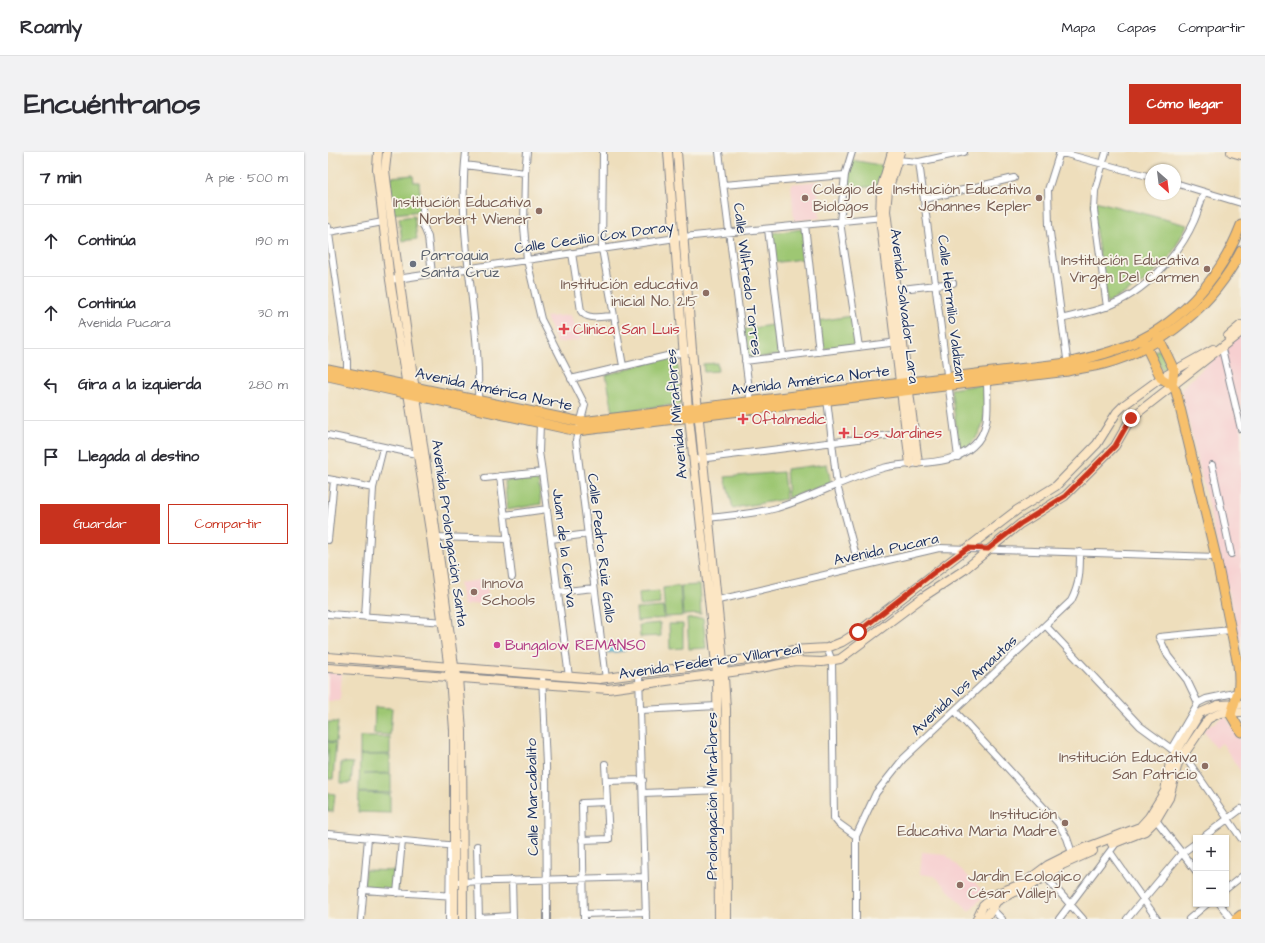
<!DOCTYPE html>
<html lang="es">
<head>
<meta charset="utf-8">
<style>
	:root { --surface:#fff; --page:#f2f2f3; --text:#2b2b33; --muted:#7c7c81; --line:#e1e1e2; --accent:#c8321e }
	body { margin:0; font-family:"Architects Daughter",sans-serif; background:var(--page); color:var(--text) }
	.controls { position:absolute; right:12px; bottom:12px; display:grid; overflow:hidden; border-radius:0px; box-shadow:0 1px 3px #0004 }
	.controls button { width:36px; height:36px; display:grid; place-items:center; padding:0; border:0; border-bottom:1px solid var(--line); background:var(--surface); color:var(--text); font:20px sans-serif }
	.compass { position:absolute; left:817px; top:12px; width:36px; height:36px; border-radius:50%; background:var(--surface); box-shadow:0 1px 3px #0004; rotate:152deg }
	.stop { position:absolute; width:12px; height:12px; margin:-9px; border:3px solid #c8321e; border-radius:50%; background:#fff }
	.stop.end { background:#c8321e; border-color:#fff; box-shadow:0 1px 4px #0008 }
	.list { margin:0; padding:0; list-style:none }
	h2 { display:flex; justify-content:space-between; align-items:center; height:52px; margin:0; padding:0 16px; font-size:17px }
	h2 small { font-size:13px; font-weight:400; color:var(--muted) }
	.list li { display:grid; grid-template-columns:26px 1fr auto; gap:12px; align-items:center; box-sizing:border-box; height:72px; padding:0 16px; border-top:1px solid var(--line) }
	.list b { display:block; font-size:15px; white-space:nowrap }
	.list p { margin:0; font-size:13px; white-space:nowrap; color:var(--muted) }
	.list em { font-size:13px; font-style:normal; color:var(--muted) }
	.actions { display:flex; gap:8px; padding:12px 16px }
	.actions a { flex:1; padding:9px 0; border:1px solid var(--accent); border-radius:0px; text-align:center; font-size:14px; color:var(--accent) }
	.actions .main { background:var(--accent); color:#fff }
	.icon { flex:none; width:22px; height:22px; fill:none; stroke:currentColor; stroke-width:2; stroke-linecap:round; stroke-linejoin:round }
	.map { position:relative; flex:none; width:913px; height:767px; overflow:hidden; border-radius:0px }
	header { display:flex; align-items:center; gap:24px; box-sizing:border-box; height:56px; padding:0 20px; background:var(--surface); border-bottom:1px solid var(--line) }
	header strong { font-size:19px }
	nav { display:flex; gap:22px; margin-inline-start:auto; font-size:14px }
	.intro { display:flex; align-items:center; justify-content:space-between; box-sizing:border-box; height:96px; padding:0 24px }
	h1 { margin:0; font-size:28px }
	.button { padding:10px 18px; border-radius:0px; background:var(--accent); color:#fff; font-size:14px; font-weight:700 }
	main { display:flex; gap:24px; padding:0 24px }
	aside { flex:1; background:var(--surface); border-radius:0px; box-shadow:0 1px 3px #0004 }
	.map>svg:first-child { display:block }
	.built { fill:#f7cfd0 }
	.green { fill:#9ec773; stroke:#5c7b68 }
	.water { fill:#5dc1db; stroke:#3c789c }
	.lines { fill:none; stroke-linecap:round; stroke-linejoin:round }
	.street-casing { stroke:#84868d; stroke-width:8 }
	.secondary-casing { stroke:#84868d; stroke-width:10 }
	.primary-casing { stroke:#84868d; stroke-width:11 }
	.street { stroke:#fff; stroke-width:6 }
	.secondary { stroke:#fce6c4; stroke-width:8 }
	.primary { stroke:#f7c06c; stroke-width:9 }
	.route { stroke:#c8321e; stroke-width:5 }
	.education-dot { fill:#8d6e63; stroke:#f7f3e8; stroke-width:1.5 }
	.worship-dot { fill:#6b7280; stroke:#f7f3e8; stroke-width:1.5 }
	.health-dot { fill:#e0444e; stroke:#f7f3e8; stroke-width:1.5 }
	.hotel-dot { fill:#d1479c; stroke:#f7f3e8; stroke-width:1.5 }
	.labels { text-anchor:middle; stroke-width:3.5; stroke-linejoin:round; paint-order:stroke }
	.education-label { font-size:15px; fill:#785e54; stroke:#f7f3e8; text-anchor:end }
	.street-label { font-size:15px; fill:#1b2f5e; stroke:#f7f3e8 }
	.worship-label { font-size:15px; fill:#5b616d; stroke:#f7f3e8; text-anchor:start }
	.health-label { font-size:15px; fill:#be3a42; stroke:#f7f3e8; text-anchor:start }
	.hotel-label { font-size:15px; fill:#b23c85; stroke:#f7f3e8; text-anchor:start }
</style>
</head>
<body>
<header>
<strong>Roamly</strong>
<nav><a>Mapa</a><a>Capas</a><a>Compartir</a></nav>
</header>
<div class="intro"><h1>Encuéntranos</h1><a class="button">Cómo llegar</a></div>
<main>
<aside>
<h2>7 min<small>A pie · 500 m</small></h2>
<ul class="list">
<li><svg class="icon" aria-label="ahead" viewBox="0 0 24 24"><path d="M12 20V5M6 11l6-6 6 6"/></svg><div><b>Continúa</b></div><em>190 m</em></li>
<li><svg class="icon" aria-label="ahead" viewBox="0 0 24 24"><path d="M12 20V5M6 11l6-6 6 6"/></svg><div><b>Continúa</b><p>Avenida Pucara</p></div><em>30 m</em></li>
<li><svg class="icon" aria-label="left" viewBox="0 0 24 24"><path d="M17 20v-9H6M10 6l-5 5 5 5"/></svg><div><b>Gira a la izquierda</b></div><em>280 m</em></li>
<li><svg class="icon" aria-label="arrive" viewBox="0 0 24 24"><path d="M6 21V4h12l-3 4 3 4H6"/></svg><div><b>Llegada al destino</b></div></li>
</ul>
<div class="actions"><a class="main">Guardar</a><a>Compartir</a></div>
</aside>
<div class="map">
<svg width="913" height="767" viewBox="0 0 913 767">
	<rect width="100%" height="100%" fill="#f7f3e8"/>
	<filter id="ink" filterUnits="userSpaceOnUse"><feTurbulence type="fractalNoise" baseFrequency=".025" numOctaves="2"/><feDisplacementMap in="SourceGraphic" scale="8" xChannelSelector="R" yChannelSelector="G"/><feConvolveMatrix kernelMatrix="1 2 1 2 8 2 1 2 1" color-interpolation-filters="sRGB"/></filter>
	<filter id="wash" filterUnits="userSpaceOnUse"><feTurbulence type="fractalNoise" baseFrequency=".012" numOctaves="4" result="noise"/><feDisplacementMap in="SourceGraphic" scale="16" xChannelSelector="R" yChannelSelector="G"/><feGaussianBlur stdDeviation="0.9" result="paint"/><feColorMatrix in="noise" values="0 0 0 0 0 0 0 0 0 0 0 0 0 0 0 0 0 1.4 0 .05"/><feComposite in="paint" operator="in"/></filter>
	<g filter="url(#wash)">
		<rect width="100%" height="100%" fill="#eedebc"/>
		<!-- built -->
		<path class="built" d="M489,29L492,66L466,69L463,32Z
			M242,163L253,188L229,191L218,165Z
			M913,181V494L853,237Z
			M158,427L161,450L135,454L131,431Z
			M0,520L14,521L12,549H0Z
			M897,564L913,589V620L894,591L887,596L875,578Z
			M594,700L617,702L658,742L641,759L606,724L592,722Z"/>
		<!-- green -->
		<path class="green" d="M524,8L557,14L551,35H517Z
			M85,23L86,30H91L94,59L65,62L62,25Z
			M763,48L859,73L842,105L816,130L779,151Z
			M86,64L89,87L74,89L71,66Z
			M475,77L480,106L445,111L443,81Z
			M524,164L528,193L493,197L490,169Z
			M449,172L453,203L416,207L413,178Z
			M828,198H832L840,214L837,218L834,217L826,201Z
			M349,202L353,252L285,260L278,223Z
			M389,211L390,219L376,220L375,212Z
			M656,232C658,267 659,278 632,303L623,237Z
			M499,312L503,331L460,346L458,317Z
			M455,320L458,347L405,356L397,325Z
			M210,326L213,352L179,358L177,329Z
			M371,433L373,462L355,463L353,434Z
			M352,434L354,464L337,465L335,436Z
			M331,439L332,452L312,454L311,441Z
			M335,455L336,466L309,469L308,457Z
			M375,466L378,496L361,497L359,467Z
			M332,471L333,484L312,485L311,473Z
			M341,472H355V496L342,497Z
			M47,555L64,556L62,583L46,582Z
			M0,570H10L8,590L0,589Z
			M32,585H62V602L32,603Z
			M0,590L8,591L5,627H0Z
			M32,603H62V621L36,622H63V641L31,640Z
			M13,610L25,611L23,631H12Z
			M0,641L7,642L5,660L0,659Z
			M31,641L62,642V661L30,660Z
			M37,718L71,719L69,741L35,738Z"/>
		<!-- water -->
		<path class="water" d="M297,490V499L279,501L278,491Z"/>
	</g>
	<g filter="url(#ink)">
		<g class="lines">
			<defs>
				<path id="street" d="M138,0C128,83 153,165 150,248
					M199,0L197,21L196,75L199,108L213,167L257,253L248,288L278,527
					M275,0L274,97L295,214
					M391,0L423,253
					M524,0L517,23L512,70L531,195
					M731,0L823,25
					M732,0L720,38L721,73L740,214
					M778,0L767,39L766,58L779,155
					M569,8L591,10L636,0
					M591,10L630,305
					M137,13L197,21
					M847,31L913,51
					M395,33L517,23
					M597,47L686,26
					M95,56V73L100,85L104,122
					M477,73L491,200
					M0,75L19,209V224
					M440,77L455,204
					M1,80L55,70
					M244,101L253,159C259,169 276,164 286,164
					M62,128L355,85L555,65
					M565,138L625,131
					M733,167C748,163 764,160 778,155C816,141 850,105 866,69C870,60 873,49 876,40
					M894,197L913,277
					M417,209L570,190
					M243,227L364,198
					M499,247L509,333L531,415
					M212,271L211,300L214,320L241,525
					M0,283L93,303
					M371,307L578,281
					M884,313L903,402
					M172,324L184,425
					M157,326L214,320
					M0,327L45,336
					M177,363L219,357
					M380,366C404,363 427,362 449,356C485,345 519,326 555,316C584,308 622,316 645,294C664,277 659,252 659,228
					M106,385L180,387
					M223,387L260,382
					M0,388L6,328
					M229,440L266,436
					M386,449L611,396L888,405
					M0,462L118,470
					M37,465L45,336L55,296
					M718,474L812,574L860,609L913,686
					M499,496L504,509L506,666L510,671L528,684V767
					M311,522L318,767
					M214,523L218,613L219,767
					M870,551L859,528L840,504L831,485L903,478
					M313,558L389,554
					M627,559L730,671L739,686L744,701
					M843,597L870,551L878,547L911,540
					M278,629L315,628
					M315,641L394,638
					M828,668L868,719
					M0,682L130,694
					M528,684L548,641L575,607L743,449C752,432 752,418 752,400
					M874,686L913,657
					M254,688L281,687L277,612
					M149,694L151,767
					M782,700L829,767
					M717,724L755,767
					M184,728L185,767
					M127,730L316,725
					M898,737L913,725
					M35,738L127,744
					M69,741L74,689
					M892,752L903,767
					M663,756L674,767
					M256,762L318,760
					M151,766L185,764
					M33,767L40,686
					M121,767L122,693
					M256,767L254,651L279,650
					M731,767L789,690
					M799,767L854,701L868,691
					M861,767L879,752"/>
				<path id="secondary" d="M50,0L49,17L62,128L103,385L122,526L126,578V767
					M59,0L57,18C77,184 105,349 126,514L130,526L134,579L135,767
					M340,0L360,257L389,521L391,767
					M349,0L364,198L395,509L398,557L399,767
					M564,0L553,37L552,66L582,312
					M572,0L560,38L558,59L590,311
					M903,0L913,3
					M900,184L913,173
					M0,505L271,527L442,504L464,498L499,496L514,490L530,480L689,358L728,334L769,292L789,260L796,253L833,226L885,197
					M0,516L280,537L433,516L467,509L494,510L512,507L595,445L636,418L692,372L737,344L787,294L803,266L913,180
					M784,692L817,679L828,668L841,646L850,611L880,567L892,561L913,560
					M649,767L655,754L670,741L696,731L720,713L744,701L812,675L821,665L837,639L842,610L872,561L890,553L913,552
					M657,767L669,749L684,741L700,736L734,713L765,699"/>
				<path id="primary" d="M829,182L846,218L844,233
					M816,190L833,226L844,233L848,239L888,405L910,513C913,540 909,539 903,563L913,580
					M0,217L253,270L739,211C757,207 775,203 793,196C849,176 892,128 913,73
					M0,224L249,279L740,219C752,216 765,215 776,212C835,196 886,152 913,99
					M908,767L913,763"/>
			</defs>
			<!-- street casing -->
			<use href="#street" class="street-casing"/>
			<!-- secondary casing -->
			<use href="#secondary" class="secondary-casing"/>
			<!-- primary casing -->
			<use href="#primary" class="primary-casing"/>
			<!-- street -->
			<use href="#street" class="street"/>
			<!-- secondary -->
			<use href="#secondary" class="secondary"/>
			<!-- primary -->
			<use href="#primary" class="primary"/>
		</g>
	</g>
	<g class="lines" filter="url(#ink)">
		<!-- route -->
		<path class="route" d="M530,480L604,422L640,396L660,397L692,372L737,344L787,294L803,266"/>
	</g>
	<!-- markers -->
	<g class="education-dot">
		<circle cx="477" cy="46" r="4"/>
		<circle cx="711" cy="46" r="4"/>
		<circle cx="211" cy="59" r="4"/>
		<circle cx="879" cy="117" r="4"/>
		<circle cx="378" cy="141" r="4"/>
		<circle cx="146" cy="440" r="4"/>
		<circle cx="877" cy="614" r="4"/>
		<circle cx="737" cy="671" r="4"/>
		<circle cx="632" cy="733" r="4"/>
	</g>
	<circle class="worship-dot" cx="85" cy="112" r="4"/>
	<g class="health-dot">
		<path d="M234 171h4v4h4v4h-4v4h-4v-4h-4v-4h4z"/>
		<path d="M413 261h4v4h4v4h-4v4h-4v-4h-4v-4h4z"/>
		<path d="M514 275h4v4h4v4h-4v4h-4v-4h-4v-4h4z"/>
	</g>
	<circle class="hotel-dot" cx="169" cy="493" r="4"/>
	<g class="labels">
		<!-- education labels -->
		<g class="education-label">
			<text x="485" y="42" text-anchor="start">Colegio de<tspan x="485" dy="17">Biologos</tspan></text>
			<text x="703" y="42">Institución Educativa<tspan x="703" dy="17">Johannes Kepler</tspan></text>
			<text x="203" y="55">Institución Educativa<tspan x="203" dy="17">Norbert Wiener</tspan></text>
			<text x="871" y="113">Institución Educativa<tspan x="871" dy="17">Virgen Del Carmen</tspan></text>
			<text x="370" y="137">Institución educativa<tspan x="370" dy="17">inicial No. 215</tspan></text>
			<text x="154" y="436" text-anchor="start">Innova<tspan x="154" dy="17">Schools</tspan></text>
			<text x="869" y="610">Institución Educativa<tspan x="869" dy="17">San Patricio</tspan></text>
			<text x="729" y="667">Institución<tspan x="729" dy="17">Educativa Maria Madre</tspan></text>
			<text x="640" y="729" text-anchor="start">Jardin Ecologico<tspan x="640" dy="17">César Vallejn</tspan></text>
		</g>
		<!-- street labels -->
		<g class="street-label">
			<text transform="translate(266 85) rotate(-8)" y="5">Calle Cecilio Cox Doray</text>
			<text transform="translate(420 127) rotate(83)" y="5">Calle Wilfredo Torres</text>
			<text transform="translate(577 154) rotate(83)" y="5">Avenida Salvador Lara</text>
			<text transform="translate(624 156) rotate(83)" y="5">Calle Hermilio Valdizan</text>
			<text transform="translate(482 228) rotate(-7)" y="5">Avenida América Norte</text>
			<text transform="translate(166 237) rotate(12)" y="5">Avenida América Norte</text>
			<text transform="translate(348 262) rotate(-95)" y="5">Avenida Miraflores</text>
			<text transform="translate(122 381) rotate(82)" y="5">Avenida Prolongación Santa</text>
			<text transform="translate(237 396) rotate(83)" y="5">Juan de la Cierva</text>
			<text transform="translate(274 396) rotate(83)" y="5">Calle Pedro Ruiz Gallo</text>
			<text transform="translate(558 397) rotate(-12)" y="5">Avenida Pucara</text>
			<text transform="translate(382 509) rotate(-8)" y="5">Avenida Federico Villarreal</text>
			<text transform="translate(636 533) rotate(-43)" y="5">Avenida los Amautas</text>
			<text transform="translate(384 644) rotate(-90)" y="5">Prolongación Miraflores</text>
			<text transform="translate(204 645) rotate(-91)" y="5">Calle Marcabalito</text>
		</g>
		<!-- worship labels -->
		<g class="worship-label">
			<text x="93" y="108">Parroquia<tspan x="93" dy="17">Santa Cruz</tspan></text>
		</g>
		<!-- health labels -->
		<g class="health-label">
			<text x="245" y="182">Clinica San Luis</text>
			<text x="424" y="272">Oftalmedic</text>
			<text x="525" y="286">Los Jardines</text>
		</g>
		<!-- hotel labels -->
		<g class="hotel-label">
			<text x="177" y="498">Bungalow REMANSO</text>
		</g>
	</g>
</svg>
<div class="controls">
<button>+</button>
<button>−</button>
</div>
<svg class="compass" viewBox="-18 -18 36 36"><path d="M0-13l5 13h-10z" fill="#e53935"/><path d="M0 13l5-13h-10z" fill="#7c7c81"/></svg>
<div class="stop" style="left:530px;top:480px"></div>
<div class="stop end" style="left:803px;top:266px"></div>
</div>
</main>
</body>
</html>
